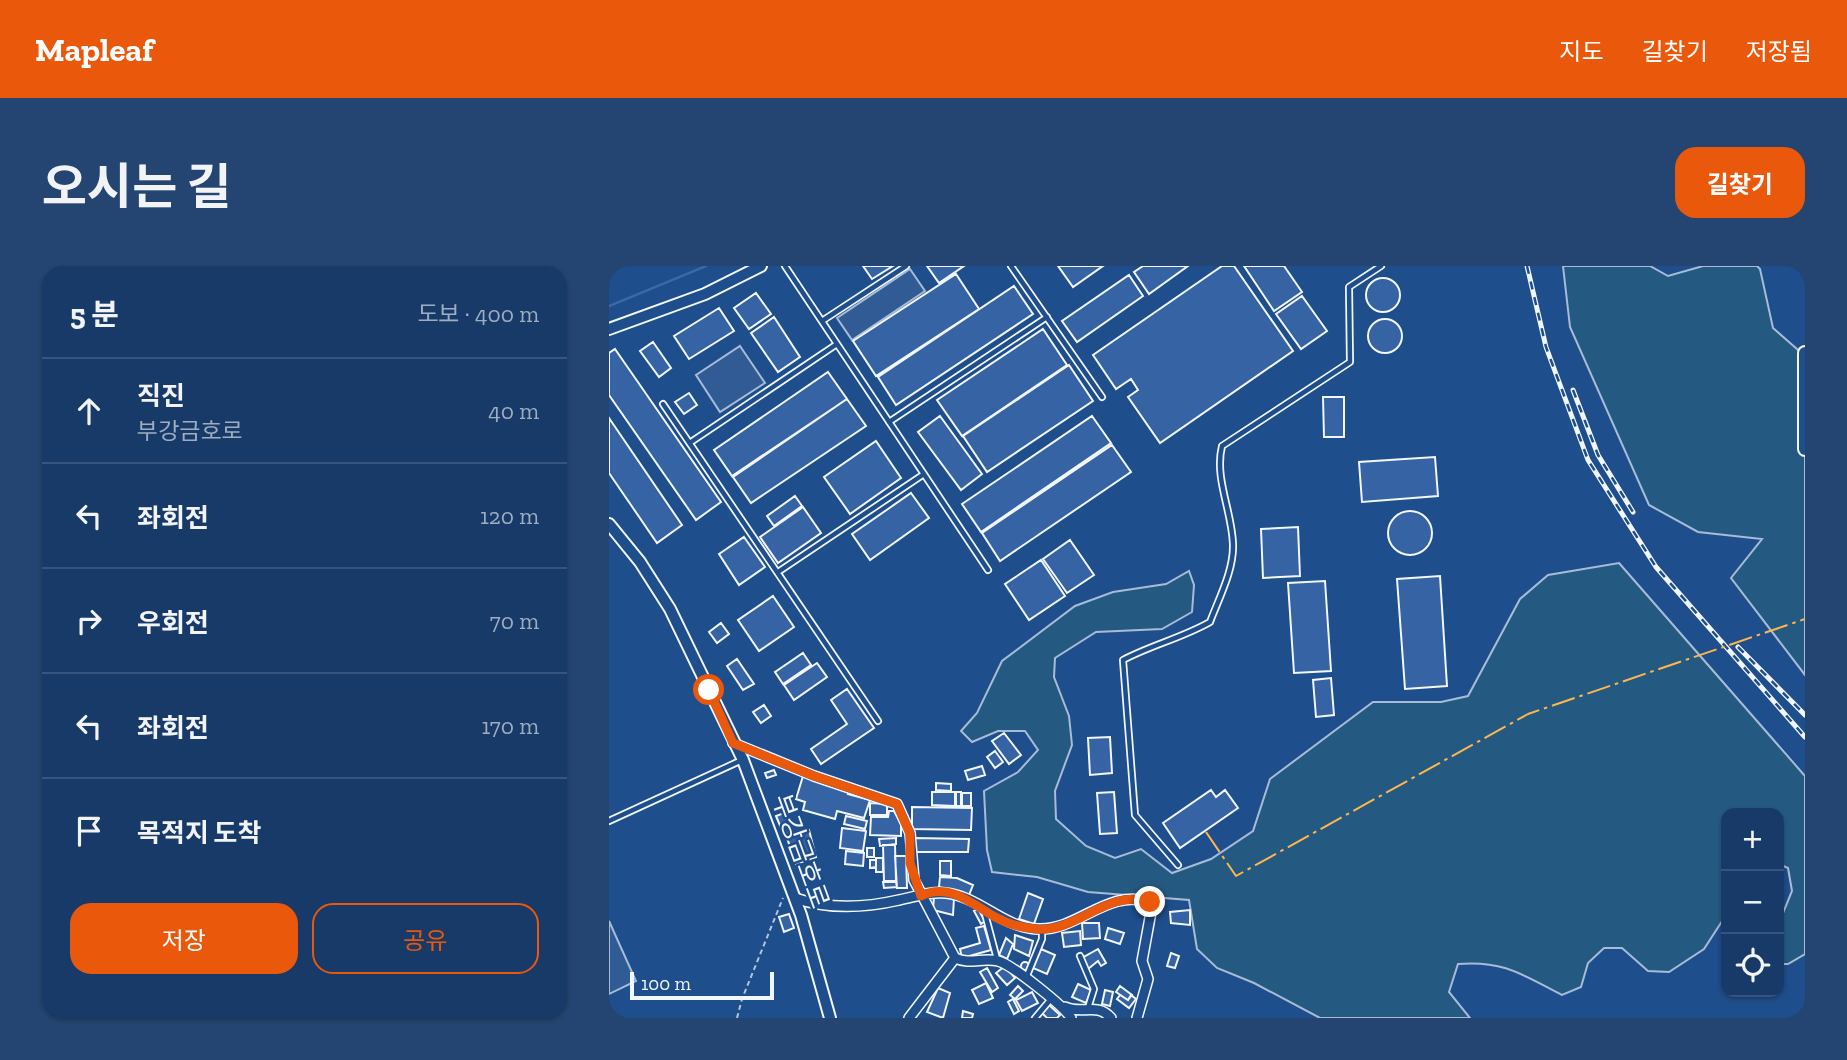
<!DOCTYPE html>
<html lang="ko">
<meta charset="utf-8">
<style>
:root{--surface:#173a69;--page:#244571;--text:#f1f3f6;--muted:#9eadc0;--line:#36547d;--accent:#ea580c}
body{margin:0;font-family:"Zilla Slab","Noto Sans KR",serif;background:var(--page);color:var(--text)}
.controls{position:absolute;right:21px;bottom:21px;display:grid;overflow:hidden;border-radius:14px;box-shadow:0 2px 5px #0004}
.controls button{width:63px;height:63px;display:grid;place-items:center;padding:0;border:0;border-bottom:2px solid var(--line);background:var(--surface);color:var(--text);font:35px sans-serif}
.scale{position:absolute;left:21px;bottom:18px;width:144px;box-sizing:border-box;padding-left:7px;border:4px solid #f2f6ff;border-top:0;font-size:19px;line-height:24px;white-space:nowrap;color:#f2f6ff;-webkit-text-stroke:5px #1f4e8c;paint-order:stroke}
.stop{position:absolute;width:21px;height:21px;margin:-16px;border:5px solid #ea580c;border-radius:50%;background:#fff}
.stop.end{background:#ea580c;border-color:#fff;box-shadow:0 2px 7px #0008}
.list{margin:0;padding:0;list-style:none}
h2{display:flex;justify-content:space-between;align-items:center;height:91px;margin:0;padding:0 28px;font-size:30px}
h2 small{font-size:23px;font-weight:400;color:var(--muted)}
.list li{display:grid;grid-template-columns:46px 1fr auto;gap:21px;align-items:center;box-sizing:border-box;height:105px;padding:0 28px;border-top:2px solid var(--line)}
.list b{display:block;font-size:26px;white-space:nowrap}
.list p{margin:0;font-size:23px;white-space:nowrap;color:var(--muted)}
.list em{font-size:23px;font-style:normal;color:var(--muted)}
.actions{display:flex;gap:14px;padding:21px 28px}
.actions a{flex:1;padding:16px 0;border:2px solid var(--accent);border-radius:21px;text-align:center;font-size:24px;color:var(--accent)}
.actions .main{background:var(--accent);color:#fff}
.icon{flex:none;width:38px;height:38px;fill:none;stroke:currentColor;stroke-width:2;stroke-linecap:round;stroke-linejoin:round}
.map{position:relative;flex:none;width:1196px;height:752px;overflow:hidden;border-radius:21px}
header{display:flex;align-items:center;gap:42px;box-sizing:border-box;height:98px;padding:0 35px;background:var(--accent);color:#fff}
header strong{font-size:33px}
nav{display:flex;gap:38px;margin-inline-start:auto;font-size:24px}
.intro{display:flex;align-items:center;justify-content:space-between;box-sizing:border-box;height:168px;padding:0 42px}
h1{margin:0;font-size:49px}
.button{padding:18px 32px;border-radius:21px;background:var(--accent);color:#fff;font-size:24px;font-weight:700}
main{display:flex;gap:42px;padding:0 42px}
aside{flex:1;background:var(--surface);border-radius:21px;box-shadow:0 2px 5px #0004}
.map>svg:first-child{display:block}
</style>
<header>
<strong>Mapleaf</strong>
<nav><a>지도</a><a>길찾기</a><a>저장됨</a></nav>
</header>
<div class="intro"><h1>오시는 길</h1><a class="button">길찾기</a></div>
<main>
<aside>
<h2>5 분<small>도보 · 400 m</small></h2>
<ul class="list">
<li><svg class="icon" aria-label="ahead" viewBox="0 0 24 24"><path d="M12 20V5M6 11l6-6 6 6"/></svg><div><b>직진</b><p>부강금호로</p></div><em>40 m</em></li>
<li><svg class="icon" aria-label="left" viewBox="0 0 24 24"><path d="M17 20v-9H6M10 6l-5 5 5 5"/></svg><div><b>좌회전</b></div><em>120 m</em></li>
<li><svg class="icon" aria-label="right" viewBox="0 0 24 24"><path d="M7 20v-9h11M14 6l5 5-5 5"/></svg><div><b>우회전</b></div><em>70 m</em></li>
<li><svg class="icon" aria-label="left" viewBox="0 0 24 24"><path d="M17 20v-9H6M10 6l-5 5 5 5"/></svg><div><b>좌회전</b></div><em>170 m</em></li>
<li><svg class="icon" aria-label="arrive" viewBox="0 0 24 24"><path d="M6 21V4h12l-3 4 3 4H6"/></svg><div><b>목적지 도착</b></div></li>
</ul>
<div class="actions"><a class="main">저장</a><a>공유</a></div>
</aside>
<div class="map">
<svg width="1196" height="752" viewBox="0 0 1196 752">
<rect width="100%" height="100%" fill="#1f4e8c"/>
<path fill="#245a82" stroke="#a8bbd7" stroke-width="2" d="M954,0H1041L1059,10L1094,0H1148L1151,3L1164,62L1196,90V409L1122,312L1153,273L1089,266L1040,239L961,61Z
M1010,297L1196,510V688L1179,698H1170V657L1183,625L1179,602L1170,598V547H1117V649L1095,683L1060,706L1039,705L1013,682H995L979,697L972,721L953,729C914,709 894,694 849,698L840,726L861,752H711L645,717L608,702L588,683L580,634L479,626L428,611L383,606L378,584L375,525L409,506L429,484L416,465H389L363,476L352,465L368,447L393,395L466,340L504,326L557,318L580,305L585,319L583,346L553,363L487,366L446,392L445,411L460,450L463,479L446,525L447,553L477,580L506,592L532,583L563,607L602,593L644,565L661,513L764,436H832L859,430L911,333L939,309Z"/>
<path fill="#305b95" stroke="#a8bbd7" stroke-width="2" d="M301,3L316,25L243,74L228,52Z
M131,80L156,117L111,146L87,109Z
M0,655L27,715L0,728Z"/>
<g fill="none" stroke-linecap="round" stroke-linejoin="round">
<path stroke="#3b69a3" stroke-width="2.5" d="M0,40L97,0"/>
</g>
<path fill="#3563a3" stroke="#f2f6ff" stroke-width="2" d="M254,0H284L263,13Z
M318,0H355L330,17Z
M449,0H494L464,21Z
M534,0H579L540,28L525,6Z
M613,0H625L684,85L551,177L519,131L529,124L522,113L507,123L484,89Z
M635,0H675L693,26L665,45Z
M347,8L370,43L267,110L244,75Z
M520,9L534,30L468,76L453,55Z
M757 29a17 17 0 1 1 34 0a17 17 0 1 1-34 0Z
M405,20L424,48L287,139L269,111Z
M147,27L162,48L140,63L125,42Z
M693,30L718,65L692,83L667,48Z
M110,42L125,65L80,93L65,70Z
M165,51L191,91L169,106L142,67Z
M759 70a17 17 0 1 1 34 0a17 17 0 1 1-34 0Z
M434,63L458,99L353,170L328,134Z
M44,76L62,102L50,111L31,85Z
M6,83L112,236L87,254L0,129V87Z
M460,99L484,135L378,206L354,170Z
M219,106L238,133L123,210L105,184Z
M80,127L88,139L75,148L66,136Z
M714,131H735V171H715Z
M238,133L257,160L142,237L124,211Z
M331,150L373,208L352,224L309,166Z
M483,150L502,177L372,266L353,238Z
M0,152L73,259L48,277L0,207Z
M267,175L292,212L241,248L215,211Z
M503,179L522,206L391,295L373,267Z
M826,191L829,230L753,236L750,196Z
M302,227L320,252L261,294L243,268Z
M186,230L193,240L165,260L158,250Z
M194,241L212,267L169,297L151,271Z
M779 267a22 22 0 1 1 44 0a22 22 0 1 1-44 0Z
M689,261L691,310L654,312L652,263Z
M135,271L156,301L130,319L110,288Z
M461,274L485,309L458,327L434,293Z
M432,294L456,330L420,354L396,318Z
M831,310L838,420L796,423L788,313Z
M716,315L722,405L685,407L679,317Z
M164,330L185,361L150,385L129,354Z
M112,357L120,368L108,377L100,366Z
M194,387L202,399L174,418L166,406Z
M128,393L145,418L134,424L118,400Z
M208,397L218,411L185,434L175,419Z
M722,412L725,449L707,451L704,414Z
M238,423L265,462L212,498L202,483L238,458L222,434Z
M155,439L162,450L152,457L144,446Z
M395,467L412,489L400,498L383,475Z
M501,471L503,507L481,509L479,472Z
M386,485L394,496L386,502L378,491Z
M373,500L376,509L359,514L356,505Z
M165,504L167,509L158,512L156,507Z
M194,510L240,523L239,528L261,534L255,552L228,545L226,553L194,544L196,536L187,533Z
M327,517L342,518V525L327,524Z
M602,524L607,531L616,524L629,542L571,582L554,557Z
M323,526H346V540L323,539Z
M347,526H352V540H347Z
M505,526L508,567L491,568L488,527Z
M353,527H362V540H353Z
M261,537L278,538V549H261Z
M303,541L363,542L362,564L303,563Z
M280,545H285L292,558V570L261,569L262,551H279Z
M175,547L183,566L175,569L167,550Z
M237,550L258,555L256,563L235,558Z
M233,562L257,565L254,585L231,582Z
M200,564L207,591L187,598L178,572Z
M287,572V578L271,580L270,573Z
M306,572L360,573L359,586H306Z
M274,579H286L287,615H275Z
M258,582H265V591H258Z
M237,585L255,587L254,600L236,598Z
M286,590H297L298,622H288Z
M267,592H274V606H267Z
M261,594H267V601L261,602Z
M331,595H342V610L331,609Z
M331,611L348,612L364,619L360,629L330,621Z
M274,616H287L288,621L275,622Z
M419,627L434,633L425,658L410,653Z
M325,630L345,632L344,649L324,644Z
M369,643L376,655L372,658L365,645Z
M581,644V659L562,657L561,646Z
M180,648L185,662L175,666L170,651Z
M473,657H490L491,672L474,673Z
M375,660L382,684L353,692L351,683L371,677L367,662Z
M499,662L515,667L511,678L496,673Z
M471,665L472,679L455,681L453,667Z
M406,669L424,675L420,690L405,683Z
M397,672L404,678L398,693L390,689Z
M432,683L446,689L438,708L424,702Z
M489,683L497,697L492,700L489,695L479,703L473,692Z
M562,687L570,690L566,702L558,700Z
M412 700a4 4 0 1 1 8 0a4 4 0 1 1-8 0Z
M396,700L406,712L398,719L387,707Z
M378,702L389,722L383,726L371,706Z
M377,717L384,732L370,738L363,724Z
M469,718L482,724L477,737L463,731Z
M409,720L414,725L406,733L401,729Z
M511,720L523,729L519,734L507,726Z
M329,722L341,727L334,752L318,746Z
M496,724L504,726L501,740L493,738Z
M423,726L429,737L413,745L407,734Z
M511,729L519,734L522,729L527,733L520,742L508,733Z
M404,733L410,745L405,748L399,736Z
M439,738L451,749L448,752H438L432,746Z
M354,745L364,748L363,752H353Z"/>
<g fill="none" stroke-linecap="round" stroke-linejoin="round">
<defs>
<path id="service" d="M176,0L379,304
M402,0L493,131
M213,55L297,0
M54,138L269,455
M280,156L438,51
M82,176L228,78
M169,306L315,208
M0,555L133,494
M569,599L526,549L514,394C542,379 573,372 601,356C610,332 625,304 624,278C623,245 605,212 613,180L741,96L740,21L772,0
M375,644L388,693
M471,690L485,723L479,742
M417,712L433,673V664
M426,752L442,733"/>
<path id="minor" d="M124,477L205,510L288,538L301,567L305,614L346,692L300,752
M186,632C220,644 255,642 290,634C306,631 321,625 337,627C372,631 393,662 430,663C470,664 499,622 541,636L542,646L533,695L539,713L528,752
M346,692C361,699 374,691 389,695C402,698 455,740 462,752
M456,741C473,749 488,736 502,752"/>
<path id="tertiary" d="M0,63L96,28L152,0
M0,258L31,296L61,343L134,494L192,649L221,752"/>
<path id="secondary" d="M1196,87V183"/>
</defs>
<use href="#service" stroke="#f2f6ff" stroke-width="8"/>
<use href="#minor" stroke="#f2f6ff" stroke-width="12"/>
<use href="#tertiary" stroke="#f2f6ff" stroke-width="14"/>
<use href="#secondary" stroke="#f2f6ff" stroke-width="16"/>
<path stroke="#b3c4dc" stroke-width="2" stroke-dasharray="5 3.5" stroke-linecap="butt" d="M128,752L133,733L174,632"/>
<use href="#service" stroke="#1f4e8c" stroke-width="4.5"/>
<use href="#minor" stroke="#1f4e8c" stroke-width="9"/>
<use href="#tertiary" stroke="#1f4e8c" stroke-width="10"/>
<use href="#secondary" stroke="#1f4e8c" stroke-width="12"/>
<defs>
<path id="rail" d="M918,0L937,81L979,194L1047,301L1196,471
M964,124L989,189L1024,246
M1129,381L1196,449"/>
</defs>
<use href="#rail" stroke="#f2f6ff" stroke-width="5"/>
<use href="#rail" stroke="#1f4e8c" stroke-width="2.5" stroke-dasharray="8" stroke-linecap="butt"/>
<path stroke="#ffb74d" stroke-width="2" stroke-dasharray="24 5 3.5 5" stroke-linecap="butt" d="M597,566L627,610L919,448L1196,353"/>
</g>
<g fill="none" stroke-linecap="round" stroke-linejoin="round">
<path stroke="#ea580c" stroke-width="9" d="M100,424L124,477L205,510L288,538L301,568V597L312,630C340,616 363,638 386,651C399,658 413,662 427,663C468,667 498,622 541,636"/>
</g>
<g text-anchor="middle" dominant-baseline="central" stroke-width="5" stroke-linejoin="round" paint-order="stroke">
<g font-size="26" fill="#f2f6ff" stroke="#1f4e8c">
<text transform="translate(192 585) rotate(70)">부강금호로</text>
</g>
</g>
</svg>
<div class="controls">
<button>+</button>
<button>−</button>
<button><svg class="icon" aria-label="locate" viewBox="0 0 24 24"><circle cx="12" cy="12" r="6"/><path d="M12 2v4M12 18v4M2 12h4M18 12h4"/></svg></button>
</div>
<div class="scale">100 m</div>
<div class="stop" style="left:100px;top:424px"></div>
<div class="stop end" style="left:541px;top:636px"></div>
</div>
</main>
